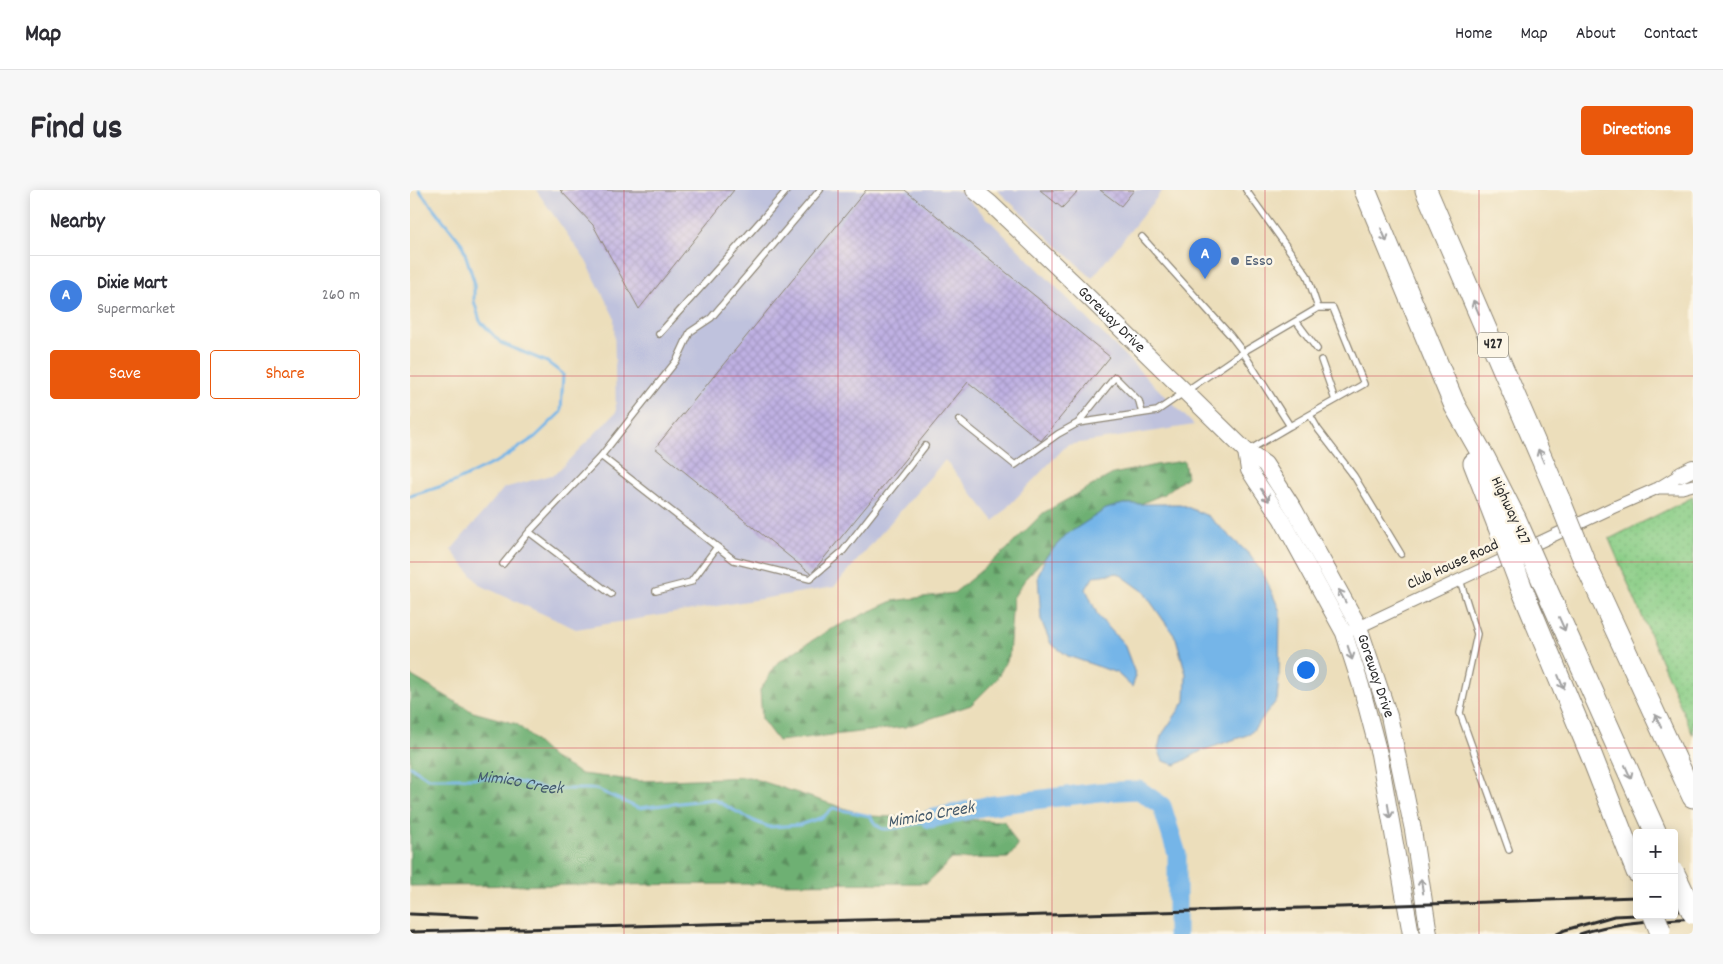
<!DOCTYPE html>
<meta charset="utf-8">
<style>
:root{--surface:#fff;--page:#f7f7f7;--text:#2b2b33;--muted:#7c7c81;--line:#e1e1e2;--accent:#ea580c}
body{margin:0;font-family:Dekko,sans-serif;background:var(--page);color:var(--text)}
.controls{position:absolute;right:15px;bottom:15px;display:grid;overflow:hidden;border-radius:5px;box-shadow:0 2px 12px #0003}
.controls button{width:45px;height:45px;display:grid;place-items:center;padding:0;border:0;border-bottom:1px solid var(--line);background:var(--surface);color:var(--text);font:25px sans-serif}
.you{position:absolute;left:895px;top:479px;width:18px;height:18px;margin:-12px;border:4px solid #fff;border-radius:50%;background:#1a73e8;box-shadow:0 0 0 8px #1a73e833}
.badge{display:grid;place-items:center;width:32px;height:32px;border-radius:50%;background:var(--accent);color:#fff;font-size:16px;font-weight:700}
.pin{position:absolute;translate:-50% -41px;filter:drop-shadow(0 1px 2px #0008)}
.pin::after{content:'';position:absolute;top:26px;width:18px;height:15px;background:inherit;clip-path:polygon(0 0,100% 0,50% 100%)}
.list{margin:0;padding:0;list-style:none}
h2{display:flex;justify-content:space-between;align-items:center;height:65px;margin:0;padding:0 20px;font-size:21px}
h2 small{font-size:16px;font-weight:400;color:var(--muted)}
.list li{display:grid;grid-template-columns:32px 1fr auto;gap:15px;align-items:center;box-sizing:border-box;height:80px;padding:0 20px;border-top:1px solid var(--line)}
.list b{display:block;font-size:19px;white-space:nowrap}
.list p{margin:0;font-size:16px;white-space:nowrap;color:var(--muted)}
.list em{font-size:16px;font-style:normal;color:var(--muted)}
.actions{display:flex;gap:10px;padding:15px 20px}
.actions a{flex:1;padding:11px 0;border:1px solid var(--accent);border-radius:5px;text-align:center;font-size:18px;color:var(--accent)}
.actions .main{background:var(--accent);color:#fff}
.map{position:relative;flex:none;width:1283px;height:744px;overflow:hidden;border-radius:5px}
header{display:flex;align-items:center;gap:30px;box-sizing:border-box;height:70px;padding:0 25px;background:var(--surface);border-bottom:1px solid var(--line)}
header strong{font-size:24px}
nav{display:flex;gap:28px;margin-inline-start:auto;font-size:18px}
.intro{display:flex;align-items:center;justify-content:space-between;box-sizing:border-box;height:120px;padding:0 30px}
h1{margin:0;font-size:35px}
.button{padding:12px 22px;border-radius:5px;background:var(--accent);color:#fff;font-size:18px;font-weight:700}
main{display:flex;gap:30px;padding:0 30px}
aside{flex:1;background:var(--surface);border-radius:5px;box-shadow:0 2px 12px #0003}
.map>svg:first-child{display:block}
</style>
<header>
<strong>Map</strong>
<nav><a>Home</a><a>Map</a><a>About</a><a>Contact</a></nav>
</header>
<div class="intro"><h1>Find us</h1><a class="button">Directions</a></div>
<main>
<aside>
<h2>Nearby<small></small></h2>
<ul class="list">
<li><span class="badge" style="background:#3f7fe0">A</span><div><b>Dixie Mart</b><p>Supermarket</p></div><em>260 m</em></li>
</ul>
<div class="actions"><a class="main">Save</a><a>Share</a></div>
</aside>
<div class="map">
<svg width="1283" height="744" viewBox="0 0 1283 744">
<defs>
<pattern id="forest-firs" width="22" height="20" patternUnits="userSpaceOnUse" patternTransform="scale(1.25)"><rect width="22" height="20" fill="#6eb073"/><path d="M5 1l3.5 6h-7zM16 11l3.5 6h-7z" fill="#5b8f5f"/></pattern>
<pattern id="park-dots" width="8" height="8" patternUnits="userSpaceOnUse" patternTransform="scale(1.25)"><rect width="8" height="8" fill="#89cd86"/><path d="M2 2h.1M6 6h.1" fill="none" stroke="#76b074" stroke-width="1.8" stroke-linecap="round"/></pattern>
<pattern id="building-cross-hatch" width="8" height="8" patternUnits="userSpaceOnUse" patternTransform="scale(1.25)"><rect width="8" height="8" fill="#bfb1e3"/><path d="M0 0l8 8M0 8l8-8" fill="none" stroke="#a498c3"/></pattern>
</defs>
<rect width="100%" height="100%" fill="#fcf5e5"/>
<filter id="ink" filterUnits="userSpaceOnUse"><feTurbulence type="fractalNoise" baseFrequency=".02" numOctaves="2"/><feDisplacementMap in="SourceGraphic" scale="10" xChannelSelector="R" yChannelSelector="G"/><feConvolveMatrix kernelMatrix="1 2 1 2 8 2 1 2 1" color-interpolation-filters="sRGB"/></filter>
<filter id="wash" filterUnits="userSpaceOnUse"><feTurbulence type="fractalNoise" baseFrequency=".0096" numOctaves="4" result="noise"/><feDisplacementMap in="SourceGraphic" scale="20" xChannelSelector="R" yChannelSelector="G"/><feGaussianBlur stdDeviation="1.12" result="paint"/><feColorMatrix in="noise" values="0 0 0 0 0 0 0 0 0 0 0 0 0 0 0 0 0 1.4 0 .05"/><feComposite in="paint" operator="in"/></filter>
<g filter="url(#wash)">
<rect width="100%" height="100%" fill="#ecdebb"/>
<path fill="#bfc2dd" d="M126,0H546L552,3L784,235L657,255L584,331L535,270L424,397L166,439L70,395L41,360L94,298L145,284L206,222L204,127L176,71Z
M587,0H753L682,88Z"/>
<path fill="url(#forest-firs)" stroke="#4c6e4f" d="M774,271L777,287L754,304L730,314H713L696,319L656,345L616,388L603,408L599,466L586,490L561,515L495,537L368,551L352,530L350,500L368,472L419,440L483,411L544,403L596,360L633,323L703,284L746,275Z
M0,485L63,522L107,534L143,568L171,584L230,591L339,587L458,626L594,631L608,656L598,668L542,669L517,693L0,696Z"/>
<path fill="url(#park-dots)" stroke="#5a7c58" d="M1283,307V545L1199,349Z"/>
<path fill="#74b5e8" stroke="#50708a" d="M713,314H770L798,326L839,364L855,387L870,421L869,487L867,510L840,544L791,561L766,575L753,571L748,559L751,546L775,511L776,484L766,448L733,401L708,383L684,386L676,399L688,426L714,454L726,486L722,497L707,483L658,466L641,454L631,430L628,386L635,368L656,345L696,319Z"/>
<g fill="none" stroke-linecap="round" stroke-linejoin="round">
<g stroke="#74b5e8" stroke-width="3">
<path d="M0,306L42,293L90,270L125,247L151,222L153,184L137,172L91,153L70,131L64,111V91L52,54L9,0"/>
<path id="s1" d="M0,576L18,588H73L99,590L136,599H186L228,618L303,609L344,631L359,637L389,635L413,627L423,618L460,626C463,631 467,638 474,639C482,640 513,633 520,629"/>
</g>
<path stroke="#74b5e8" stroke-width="19" d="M520,629L576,616L689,602L729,600L752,616L767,664V744"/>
</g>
<g id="blocks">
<path fill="url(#building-cross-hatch)" d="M150,0H324L229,119L183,35Z
M456,0H495L700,167L631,251L558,192L401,384L245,258Z
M630,0H669L652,18Z
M690,0H724L711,16Z"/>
</g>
</g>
<g filter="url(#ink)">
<use href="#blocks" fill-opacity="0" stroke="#8c8473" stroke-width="1"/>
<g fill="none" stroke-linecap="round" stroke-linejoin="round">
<defs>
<path id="lane" d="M410,0L301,128L280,142L267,170L191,266L324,370L400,389L433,361L515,256
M836,0L897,85L908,118
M732,47L820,145L833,162L908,118H923L954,194L880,236
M886,131L907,159
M249,144L354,27L377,0
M911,170L925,210
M900,225L908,239L944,286L991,364
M549,230L605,275L648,244L668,233L747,221L833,162L880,236L839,260
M668,233L705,187L729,211L732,223
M191,266L119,342L201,404
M93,374L119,342
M1050,390L1067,444L1050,523L1099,660
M246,401L281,392L307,357"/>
<path id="street" d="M1249,298H1272L1283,295
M943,440L1202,318L1248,298L1271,284L1279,282"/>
<g id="secondary">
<path id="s2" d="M564,0L581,14L666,95L836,261L855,274L884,319L949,437L979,526L1003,640L1019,744"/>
<path d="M836,261L839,280L846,291L871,328L934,443L951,496L969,564L1001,744"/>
<path d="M1271,284L1283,278"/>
</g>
<path id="highway" d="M955,0L1045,216L1075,269L1105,328
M1016,0L1150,311
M1064,273L1088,335
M1175,373L1283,607
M1132,389L1246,643
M1112,399L1182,567L1227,682"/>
</defs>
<use href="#lane" stroke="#8c8473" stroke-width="8"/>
<use href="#street" stroke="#8c8473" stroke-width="13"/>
<use href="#secondary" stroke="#8c8473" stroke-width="18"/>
<use href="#highway" stroke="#8c8473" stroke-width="23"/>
<use href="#lane" stroke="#fff" stroke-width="5.5"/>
<use href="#street" stroke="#fff" stroke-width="11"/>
<use href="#secondary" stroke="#fff" stroke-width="16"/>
<use href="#highway" stroke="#fff" stroke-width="21"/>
<path stroke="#2b2b2b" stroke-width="3" d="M1264,705H1283
M1264,721L1283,720
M0,724L68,727
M0,742L931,717L1227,707
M1147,744L1155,740L1204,726L1227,725
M1170,744C1207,731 1245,731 1283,728"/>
<defs>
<path id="highway-bridge" d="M1150,311L1175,373
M1105,328L1132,389
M1088,335L1112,399
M1264,683L1283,723
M1244,725L1250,740"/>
</defs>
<use href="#highway-bridge" stroke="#8c8473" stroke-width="23" stroke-linecap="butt"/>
<use href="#highway-bridge" stroke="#fff" stroke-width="21"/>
</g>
<defs><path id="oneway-shaft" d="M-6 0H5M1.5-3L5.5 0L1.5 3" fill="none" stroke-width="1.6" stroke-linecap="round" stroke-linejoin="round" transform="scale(1.25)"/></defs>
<g stroke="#a0a0a0">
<use href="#oneway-shaft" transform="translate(974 45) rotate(67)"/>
<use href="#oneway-shaft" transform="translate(1066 117) rotate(-113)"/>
<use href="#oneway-shaft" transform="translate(1131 266) rotate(-113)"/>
<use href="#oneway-shaft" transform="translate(855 305) rotate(56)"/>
<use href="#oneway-shaft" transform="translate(932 406) rotate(-119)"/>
<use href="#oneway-shaft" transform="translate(1152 434) rotate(66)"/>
<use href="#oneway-shaft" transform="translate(940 463) rotate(72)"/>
<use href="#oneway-shaft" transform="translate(1151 492) rotate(68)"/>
<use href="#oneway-shaft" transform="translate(1248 531) rotate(-115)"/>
<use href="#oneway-shaft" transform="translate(1218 582) rotate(66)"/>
<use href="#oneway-shaft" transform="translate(979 621) rotate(80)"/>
<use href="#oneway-shaft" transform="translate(1012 696) rotate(-99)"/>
</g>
</g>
<path fill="none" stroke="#d1495b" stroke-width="1" stroke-opacity="0.55" d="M214,0V744M428,0V744M642,0V744M855,0V744M1069,0V744M0,186H1283M0,372H1283M0,558H1283"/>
<circle fill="#5c6f8a" stroke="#fcf5e5" stroke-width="2" cx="825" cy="71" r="5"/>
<g text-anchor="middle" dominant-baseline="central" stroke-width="5" stroke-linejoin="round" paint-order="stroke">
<rect fill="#fcf5e5" stroke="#6a6863" stroke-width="1" x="1068" y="142.5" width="30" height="25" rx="4"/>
<g font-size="15" font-weight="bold" fill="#2b2b2b">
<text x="1083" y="155">427</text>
</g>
<g font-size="16" fill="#4e5e75" stroke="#fcf5e5" text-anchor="start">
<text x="835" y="71">Esso</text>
</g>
<g font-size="16" fill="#2b2b2b" stroke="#fcf5e5">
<text stroke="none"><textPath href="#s2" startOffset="189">Goreway Drive</textPath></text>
<text transform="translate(1100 321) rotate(65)">Highway 427</text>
<text transform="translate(1043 375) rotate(-25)">Club House Road</text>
<text stroke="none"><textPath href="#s2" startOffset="640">Goreway Drive</textPath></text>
</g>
<g font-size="18" font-style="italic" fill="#455b6d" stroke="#fcf5e5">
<text stroke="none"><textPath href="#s1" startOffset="114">Mimico Creek</textPath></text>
<text transform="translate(521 626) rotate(-10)">Mimico Creek</text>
</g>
</g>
</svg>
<div class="controls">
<button>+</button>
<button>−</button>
</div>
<div class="you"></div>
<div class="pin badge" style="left:795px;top:89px;background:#3f7fe0">A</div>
</div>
</main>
